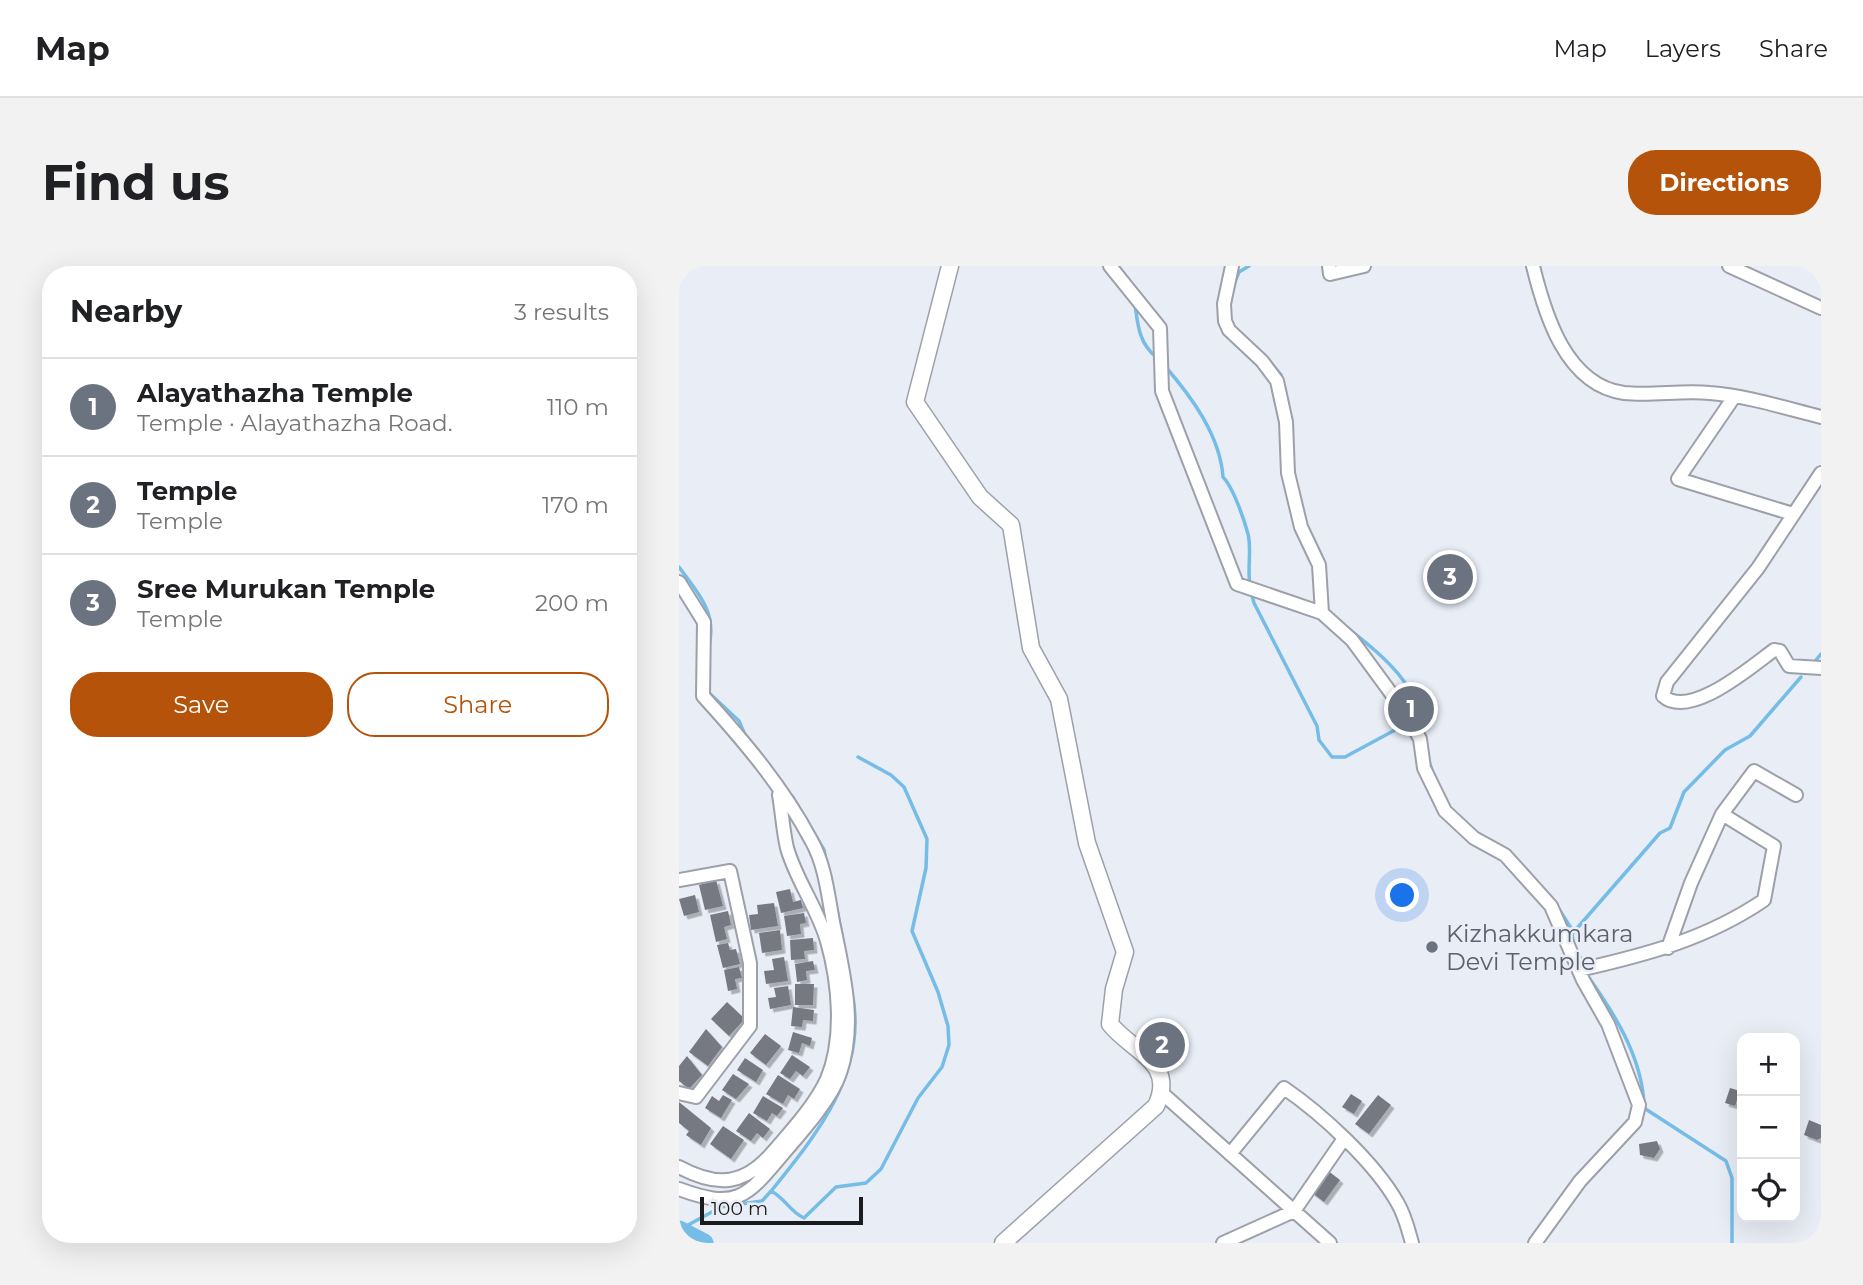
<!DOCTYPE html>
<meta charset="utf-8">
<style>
:root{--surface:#fff;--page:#f2f2f2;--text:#202124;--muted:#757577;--line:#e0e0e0;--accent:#b45309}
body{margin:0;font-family:Montserrat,sans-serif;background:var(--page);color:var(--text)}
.controls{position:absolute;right:21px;bottom:21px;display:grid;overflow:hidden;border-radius:14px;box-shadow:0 7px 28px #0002}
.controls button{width:63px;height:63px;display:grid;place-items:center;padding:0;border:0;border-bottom:2px solid var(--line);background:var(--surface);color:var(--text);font:35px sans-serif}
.scale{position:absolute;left:21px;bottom:18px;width:163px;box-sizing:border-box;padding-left:7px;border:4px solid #1a1b1f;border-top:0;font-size:19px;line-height:24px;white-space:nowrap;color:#1a1b1f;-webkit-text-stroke:5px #e9edf6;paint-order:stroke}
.you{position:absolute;left:724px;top:630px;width:24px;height:24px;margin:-18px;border:5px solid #fff;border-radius:50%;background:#1a73e8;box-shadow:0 0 0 10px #1a73e833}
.badge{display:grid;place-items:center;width:46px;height:46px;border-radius:50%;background:var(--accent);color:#fff;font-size:23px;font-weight:700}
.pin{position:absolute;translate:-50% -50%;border:4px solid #fff;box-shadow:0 2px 7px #0006}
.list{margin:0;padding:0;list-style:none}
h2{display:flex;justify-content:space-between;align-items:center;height:91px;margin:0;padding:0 28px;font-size:30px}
h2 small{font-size:23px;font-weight:400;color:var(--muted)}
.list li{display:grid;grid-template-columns:46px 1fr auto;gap:21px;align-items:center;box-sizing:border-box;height:98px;padding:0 28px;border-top:2px solid var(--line)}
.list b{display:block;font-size:26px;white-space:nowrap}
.list p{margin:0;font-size:23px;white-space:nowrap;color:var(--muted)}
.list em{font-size:23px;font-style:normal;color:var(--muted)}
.actions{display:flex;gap:14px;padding:21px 28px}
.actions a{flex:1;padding:16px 0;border:2px solid var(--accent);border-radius:28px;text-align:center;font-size:24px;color:var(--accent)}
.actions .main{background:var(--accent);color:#fff}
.icon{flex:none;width:38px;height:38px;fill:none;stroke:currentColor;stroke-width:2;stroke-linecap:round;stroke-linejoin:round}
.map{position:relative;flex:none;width:1142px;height:977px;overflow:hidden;border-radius:28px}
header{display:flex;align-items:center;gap:42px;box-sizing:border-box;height:98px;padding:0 35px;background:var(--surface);border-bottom:2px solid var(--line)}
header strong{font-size:33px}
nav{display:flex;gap:38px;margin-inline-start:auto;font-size:24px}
.intro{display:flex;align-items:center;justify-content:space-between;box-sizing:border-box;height:168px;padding:0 42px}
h1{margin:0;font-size:49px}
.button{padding:18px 32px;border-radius:28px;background:var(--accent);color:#fff;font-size:24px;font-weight:700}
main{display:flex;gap:42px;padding:0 42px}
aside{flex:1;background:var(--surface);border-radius:28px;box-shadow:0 7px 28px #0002}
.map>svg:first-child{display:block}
</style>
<header>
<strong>Map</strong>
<nav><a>Map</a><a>Layers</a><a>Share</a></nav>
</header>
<div class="intro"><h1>Find us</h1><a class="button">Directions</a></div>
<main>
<aside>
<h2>Nearby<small>3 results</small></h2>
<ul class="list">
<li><span class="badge" style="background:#6b7280">1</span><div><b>Alayathazha Temple</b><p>Temple · Alayathazha Road.</p></div><em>110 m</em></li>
<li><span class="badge" style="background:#6b7280">2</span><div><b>Temple</b><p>Temple</p></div><em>170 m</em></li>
<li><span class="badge" style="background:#6b7280">3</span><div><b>Sree Murukan Temple</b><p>Temple</p></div><em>200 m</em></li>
</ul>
<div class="actions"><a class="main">Save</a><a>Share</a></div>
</aside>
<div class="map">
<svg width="1142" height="977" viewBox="0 0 1142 977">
<defs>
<filter id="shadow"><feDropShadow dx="3.5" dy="3.5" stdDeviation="0" flood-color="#0004"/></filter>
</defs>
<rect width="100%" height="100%" fill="#e9edf6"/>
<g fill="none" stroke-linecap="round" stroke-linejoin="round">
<path stroke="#75bde6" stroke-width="3.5" d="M439,0L446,9
M555,18L560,6L570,0
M456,39C459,60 460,77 477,91
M588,93L602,109L610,145
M485,99C512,130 541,169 544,211C554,221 565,253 569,268C573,284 568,302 571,319
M613,191L616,214
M630,265L642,289
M0,301C19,327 38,346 30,380
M572,326L575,337L638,460L640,474L653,491H666L729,457
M661,356C701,388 740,415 744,468
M1137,394L1142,388
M28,425L60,455L66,469
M749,493L756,512
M113,530L145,584L147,594
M876,637L892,662L895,680
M157,639L163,669
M893,668L981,567L991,562L1005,526L1046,484L1071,470L1122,411
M908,709C935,747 962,789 965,837
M965,842L1047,895L1053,912V977
M93,924C138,868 187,808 174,732
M0,964L42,941L83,935L92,925C106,932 111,946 125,952L157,921L187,917L202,903L239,832L263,801L270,779L269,760L259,726L233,665L247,602L248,573L225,521L212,509L179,491"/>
<path stroke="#75bde6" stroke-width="19" d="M0,964L25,977"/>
</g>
<path fill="#767982" filter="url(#shadow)" d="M37,614L44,640L26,644L20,619Z
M111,623L114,636L122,634L124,642L102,647L97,626Z
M16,629L20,646L5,650L0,633Z
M95,637L99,660L72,664L70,649L79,648L78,639Z
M49,645L52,659L45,661L48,673L37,676L31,649Z
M125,647L127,657L121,658L122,668L108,670L105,650Z
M101,664L103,684L83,687L80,667Z
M134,672L135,684L125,685L126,693L112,694L111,674Z
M49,677L51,684L57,683L61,698L44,702L38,679Z
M105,691L109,715L87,718L85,705L95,704L93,693Z
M134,695L136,704L127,705L128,714L118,716L116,698Z
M60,701L63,712L56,713L58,723L49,725L45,704Z
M116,718H135L134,739H116Z
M109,720L112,739L91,743L89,732L97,731L95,722Z
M48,736L66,753L50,770L32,753Z
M114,741L135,744L134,755L124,754L123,761L112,760Z
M27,763L43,781L29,800L10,786Z
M114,766L133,772L131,780L123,777L120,787L109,784Z
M86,768L102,780L87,799L71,787Z
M479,769L491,773L486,789L474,784Z
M113,789L131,801L124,810L117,805L111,813L101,807Z
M8,790L23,809L10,823L0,815V800Z
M66,792L84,804L77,816L58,804Z
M54,808L70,818L57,833L43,824Z
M99,809L121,823L115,833L109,829L104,838L87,828Z
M1051,822L1061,825L1056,840L1046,837Z
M672,828L683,835L675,848L663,841Z
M44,829L53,834L42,852L26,842L33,830L40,835Z
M699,829L712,839L690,868L676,858Z
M84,830L104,842L98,850L93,847L88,855L74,847Z
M0,836L32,862L22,879L7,869L10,865L0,857Z
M70,847L91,863L84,872L78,867L72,875L57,865Z
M1130,854L1142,859V872L1138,874L1125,869Z
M44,860L65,874L52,893L31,878Z
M978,875L981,883L975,892L961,889L960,878Z
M648,904L661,914L645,936L632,926Z"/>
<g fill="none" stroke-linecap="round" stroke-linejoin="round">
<defs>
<path id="street" d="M431,0L481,62L483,125L558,318L643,347
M553,0L545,38L546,55L550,64L583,95L598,115L607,156L609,207L622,261L640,299L643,347L673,374L728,449L741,473L745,502L766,545L795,572L826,589L872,640L904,714L929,758L960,839L956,856L901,915L856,977
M650,0L651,8L685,0
M854,0C866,49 887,119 945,127C974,130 1003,124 1031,127C1069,130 1106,142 1142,151
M1050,0L1142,42
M1055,131L999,213L1114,248
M1142,207L1079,302L988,416L984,430C1011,454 1073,400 1095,384L1101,385L1110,400L1142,402
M0,316L25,356L24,430C64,474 104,521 132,574C146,598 149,629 154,656C164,705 178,757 161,807C152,834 121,868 103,889C67,932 57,944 0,923
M0,614L51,605L71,697V760L17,831L0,827
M989,682L1012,617L1043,548L1075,505L1117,529
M900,704C966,689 1028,673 1085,634L1095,580L1043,548
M483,827L651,977
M551,888L605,822C643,848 695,896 718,936C726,949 729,963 733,977
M0,901C39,922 66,919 94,886C113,864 136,839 148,813C165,772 160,717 148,675C139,643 117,614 108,582C104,565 103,546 100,529
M544,977L615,945L664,874"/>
<path id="secondary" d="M271,0L236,136L301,231L332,259L352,382L380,433L408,577L446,686L435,723L431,758C453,786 498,796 477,840L324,977"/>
</defs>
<use href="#street" stroke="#9da0a9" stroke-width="16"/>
<use href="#secondary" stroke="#9da0a9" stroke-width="19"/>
<use href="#street" stroke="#fff" stroke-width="12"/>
<use href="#secondary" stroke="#fff" stroke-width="16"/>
</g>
<circle fill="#6b7280" stroke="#e9edf6" stroke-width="2.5" cx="753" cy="681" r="7"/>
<g text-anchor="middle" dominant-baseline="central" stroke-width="5" stroke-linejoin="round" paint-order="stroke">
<g font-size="24" fill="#5b616d" stroke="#e9edf6" text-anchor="start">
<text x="767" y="667">Kizhakkumkara<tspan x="767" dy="28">Devi Temple</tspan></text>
</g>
</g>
</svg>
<div class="controls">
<button>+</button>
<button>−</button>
<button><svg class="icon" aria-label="locate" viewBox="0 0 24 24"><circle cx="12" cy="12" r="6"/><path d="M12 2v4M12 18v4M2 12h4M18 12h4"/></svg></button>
</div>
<div class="scale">100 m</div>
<div class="you"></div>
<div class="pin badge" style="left:732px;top:443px;background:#6b7280">1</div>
<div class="pin badge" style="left:483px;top:779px;background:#6b7280">2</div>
<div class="pin badge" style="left:771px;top:311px;background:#6b7280">3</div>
</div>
</main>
